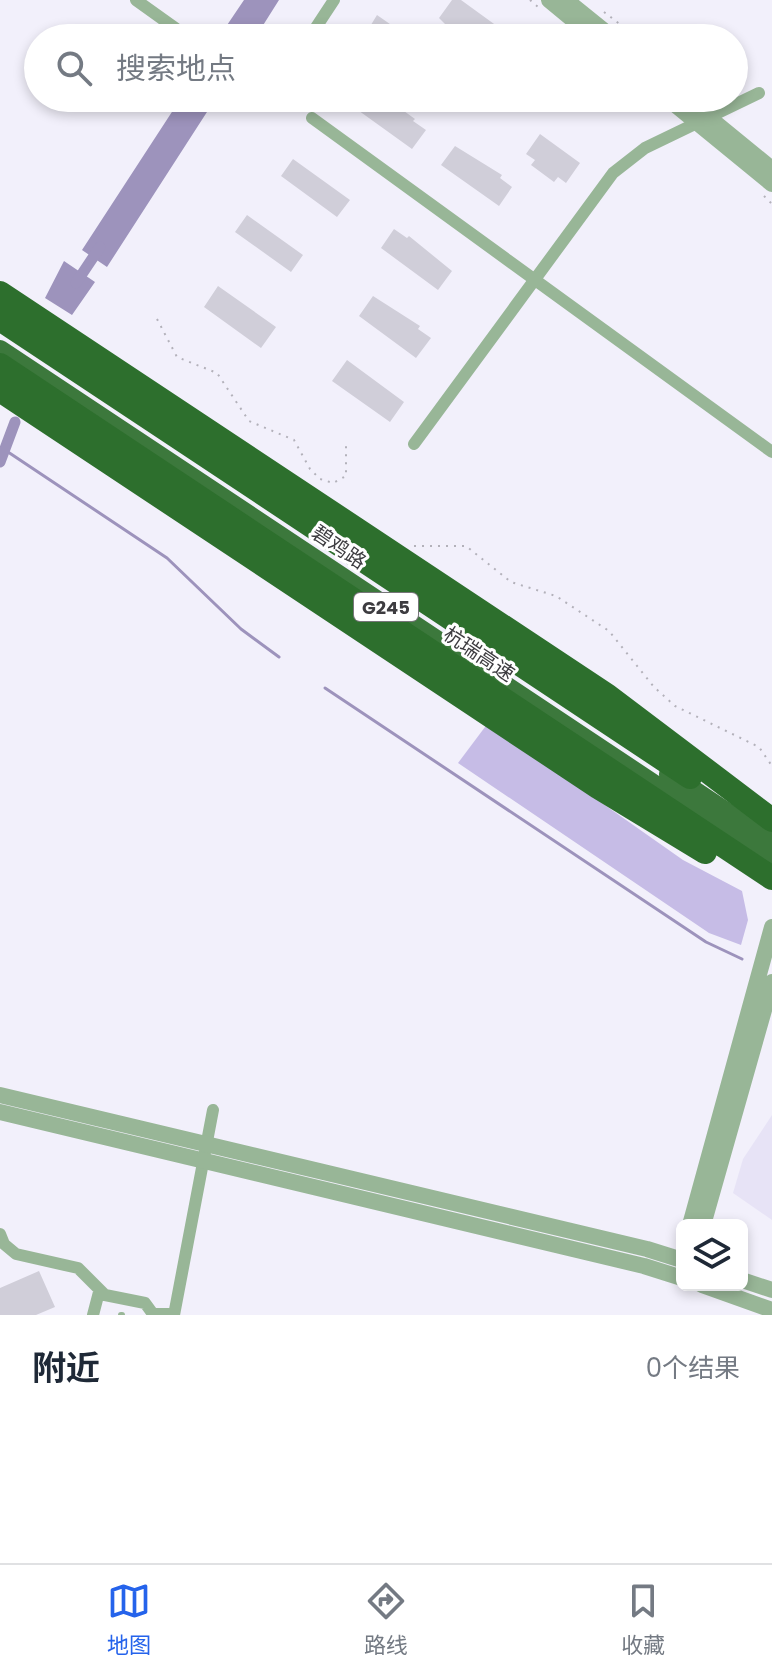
<!DOCTYPE html>
<html lang="zh">
<meta charset="utf-8">
<style>
:root{--surface:#fff;--page:#f2f2f3;--text:#1f2937;--muted:#747a83;--line:#e0e1e3;--accent:#2563eb}
body{margin:0;font-family:Poppins,"Noto Sans SC",sans-serif;background:var(--page);color:var(--text)}
.controls{position:absolute;right:24px;bottom:24px;display:grid;overflow:hidden;border-radius:12px;box-shadow:0 4px 12px #0003}
.controls button{width:72px;height:72px;display:grid;place-items:center;padding:0;border:0;border-bottom:2px solid var(--line);background:var(--surface);color:var(--text);font:40px sans-serif}
.list{margin:0;padding:0;list-style:none}
h2{display:flex;justify-content:space-between;align-items:center;height:104px;margin:0;padding:0 32px;font-size:34px}
h2 small{font-size:26px;font-weight:400;color:var(--muted)}
.icon{flex:none;width:44px;height:44px;fill:none;stroke:currentColor;stroke-width:2;stroke-linecap:round;stroke-linejoin:round}
.map{position:relative;flex:none;width:772px;height:1315px;overflow:hidden}
.search{position:absolute;background:var(--surface);box-shadow:0 4px 12px #0003;left:24px;right:24px;top:24px;height:88px;display:flex;align-items:center;gap:20px;box-sizing:border-box;padding:0 28px;border-radius:44px;color:var(--muted);font-size:30px}
.sheet{height:248px;background:var(--surface)}
nav{display:flex;justify-content:space-around;align-items:center;box-sizing:border-box;height:112px;border-top:2px solid var(--line);background:var(--surface);font-size:22px;color:var(--muted)}
nav a{display:grid;justify-items:center;gap:4px}
nav .on{color:var(--accent)}
.map>svg:first-child{display:block}
</style>
<div class="map">
<svg width="772" height="1315" viewBox="0 0 772 1315">
<rect width="100%" height="100%" fill="#f2f0fb"/>
<path fill="#e7e3f6" d="M772,1115V1220L733,1193L743,1159Z"/>
<path fill="#c6bce6" d="M488,723L683,860L742,891L748,920L741,945L709,933L458,763Z"/>
<path fill="#9d93bc" d="M244,0H279L255,38H226L221,34Z
M181,98H216L107,267L82,250Z
M64,261L95,282L72,315L45,298Z"/>
<g fill="none" stroke-linecap="round" stroke-linejoin="round">
<path stroke="#9d93bc" stroke-width="3" d="M5,450L167,558L241,629L279,657
M325,688L706,942L742,959"/>
<path stroke="#9d93bc" stroke-width="11" d="M76,283L100,247
M0,462L15,422"/>
</g>
<path fill="#d0ced9" d="M452,0H461L501,29L495,38H464L447,26L439,18Z
M377,15L410,38H363Z
M362,98H386L415,119L413,121L426,130L412,149L355,108Z
M540,134L580,163L566,183L558,177L554,182L531,165L535,160L526,154Z
M455,146L502,175L500,178L512,187L499,206L441,165Z
M293,159L350,200L337,217L281,176Z
M247,215L303,255L291,272L235,232Z
M394,229L407,238L409,236L452,271L438,290L381,248Z
M218,286L276,327L261,348L204,307Z
M373,296L420,326L418,329L431,338L416,358L359,316Z
M347,360L404,402L390,422L332,381Z
M39,1271L55,1307L36,1315H0V1288Z"/>
<g fill="none" stroke-linecap="round" stroke-linejoin="round">
<path stroke="#b3b1ba" stroke-width="2" stroke-dasharray="2 6" stroke-linecap="butt" d="M530,0L538,7
M604,12L638,38
M764,196L772,204
M157,319L177,357L217,373L249,421L294,440L310,469L320,479L333,483L346,476V446
M414,546H466L511,582L556,596L609,631L654,687L675,706L759,747L772,766"/>
<path stroke="#98b697" stroke-width="6" d="M121,1315H122"/>
<path stroke="#98b697" stroke-width="12" d="M136,0L189,38
M309,38L334,0
M312,118L772,452
M414,444L613,173L645,148L759,93
M0,1234L4,1244L16,1254L78,1268L105,1295L145,1303L153,1314H174
M93,1315L99,1292
M174,1315L213,1110"/>
<path stroke="#98b697" stroke-width="16" d="M549,0L595,38
M566,0L613,38
M667,98L772,184
M685,98L772,169
M0,1095L647,1249L682,1260
M0,1112L644,1266L682,1278
M690,1225L772,927
M703,1225L772,982
M742,1280L772,1290
M702,1285L772,1310"/>
<path stroke="#3c783c" stroke-width="20" d="M0,350L772,863
M669,774L772,843"/>
<path stroke="#2d6f2d" stroke-width="24" d="M0,293L608,696L772,820
M0,319L690,777
M0,365L772,878
M0,390L598,787L705,852"/>
</g>
<g text-anchor="middle" dominant-baseline="central" stroke-width="6" stroke-linejoin="round" paint-order="stroke">
<rect fill="#fff" stroke="#777679" stroke-width="2" x="354" y="593" width="64" height="28" rx="6"/>
<g font-size="18" font-weight="bold" fill="#3d3c40">
<text x="386" y="607">G245</text>
</g>
<g font-size="20" fill="#3d3c40" stroke="#fff">
<text transform="translate(339 547) rotate(34)">碧鸡路</text>
<text transform="translate(479 654) rotate(34)">杭瑞高速</text>
</g>
</g>
</svg>
<div class="controls">
<button><svg class="icon" aria-label="layers" viewBox="0 0 24 24"><path d="M12 4l9 5-9 5-9-5zM3 14l9 5 9-5"/></svg></button>
</div>
<div class="search"><svg class="icon" aria-label="search" viewBox="0 0 24 24"><circle cx="10" cy="10" r="6"/><path d="M15 15l6 6"/></svg>搜索地点</div>
</div>
<section class="sheet">
<h2>附近<small>0个结果</small></h2>
<ul class="list">
</ul>
</section>
<nav>
<a class="on"><svg class="icon" aria-label="map" viewBox="0 0 24 24"><path d="M3 6l6-2 6 2 6-2v14l-6 2-6-2-6 2zM9 4v14M15 6v14"/></svg>地图</a>
<a><svg class="icon" aria-label="directions" viewBox="0 0 24 24"><path d="M12 3l9 9-9 9-9-9zM9 14v-3h6M13 9l2 2-2 2"/></svg>路线</a>
<a><svg class="icon" aria-label="saved" viewBox="0 0 24 24"><path d="M7 4h10v16l-5-4-5 4z"/></svg>收藏</a>
</nav>
